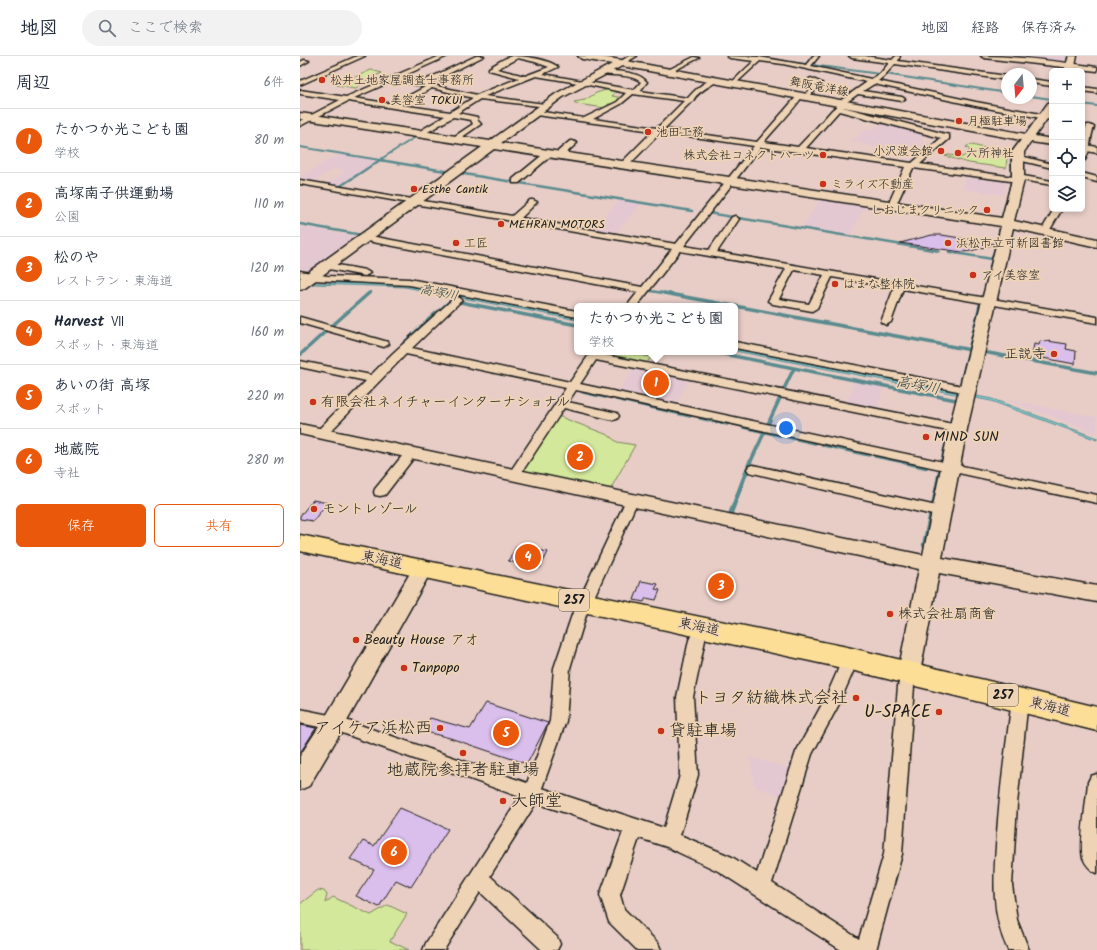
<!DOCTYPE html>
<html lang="ja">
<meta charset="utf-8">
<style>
:root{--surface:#fff;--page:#f2f2f3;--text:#1f2937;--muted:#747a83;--line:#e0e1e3;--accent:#ea580c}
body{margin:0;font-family:Kalam,"Klee One",sans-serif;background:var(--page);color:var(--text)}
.controls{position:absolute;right:12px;top:12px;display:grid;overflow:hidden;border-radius:6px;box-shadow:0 2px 6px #0003}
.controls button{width:36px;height:36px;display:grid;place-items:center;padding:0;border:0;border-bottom:1px solid var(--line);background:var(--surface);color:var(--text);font:20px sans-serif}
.compass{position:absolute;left:701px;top:12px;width:36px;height:36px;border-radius:50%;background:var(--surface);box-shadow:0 2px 6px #0003;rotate:196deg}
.you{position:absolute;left:486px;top:372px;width:14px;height:14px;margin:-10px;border:3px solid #fff;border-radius:50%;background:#1a73e8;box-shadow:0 0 0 6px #1a73e833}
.badge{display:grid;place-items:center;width:26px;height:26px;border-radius:50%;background:var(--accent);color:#fff;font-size:13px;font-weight:700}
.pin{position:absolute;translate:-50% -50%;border:2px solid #fff;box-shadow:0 1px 4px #0006}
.popup{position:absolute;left:274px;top:247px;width:164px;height:52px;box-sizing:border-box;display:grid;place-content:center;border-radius:6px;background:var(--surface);filter:drop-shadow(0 1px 3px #0005);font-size:13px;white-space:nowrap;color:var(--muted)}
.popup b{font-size:15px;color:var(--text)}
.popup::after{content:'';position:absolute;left:50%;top:100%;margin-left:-8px;border:8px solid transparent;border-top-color:var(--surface)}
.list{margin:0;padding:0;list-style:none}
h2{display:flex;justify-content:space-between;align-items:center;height:52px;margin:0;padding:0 16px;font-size:17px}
h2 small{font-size:13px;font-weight:400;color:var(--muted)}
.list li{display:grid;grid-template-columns:26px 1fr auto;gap:12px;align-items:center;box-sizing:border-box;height:64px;padding:0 16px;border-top:1px solid var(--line)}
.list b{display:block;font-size:15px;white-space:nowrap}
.list p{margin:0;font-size:13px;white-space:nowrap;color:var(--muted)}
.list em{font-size:13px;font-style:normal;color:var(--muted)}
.actions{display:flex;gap:8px;padding:12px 16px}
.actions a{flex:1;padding:9px 0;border:1px solid var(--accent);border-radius:6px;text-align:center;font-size:14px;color:var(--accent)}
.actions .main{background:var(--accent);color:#fff}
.icon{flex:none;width:22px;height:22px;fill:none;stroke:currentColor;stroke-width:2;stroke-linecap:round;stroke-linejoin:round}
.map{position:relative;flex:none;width:797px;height:894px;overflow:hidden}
header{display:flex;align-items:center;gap:24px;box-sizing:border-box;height:56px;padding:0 20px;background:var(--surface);border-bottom:1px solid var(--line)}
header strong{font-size:19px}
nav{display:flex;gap:22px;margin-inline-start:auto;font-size:14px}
.search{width:280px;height:36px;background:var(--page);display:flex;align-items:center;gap:10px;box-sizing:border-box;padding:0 14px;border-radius:22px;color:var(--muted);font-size:15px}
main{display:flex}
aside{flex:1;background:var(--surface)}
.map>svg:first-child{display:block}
</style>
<header>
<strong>地図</strong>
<div class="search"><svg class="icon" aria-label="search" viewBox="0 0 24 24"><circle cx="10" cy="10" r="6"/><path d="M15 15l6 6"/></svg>ここで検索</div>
<nav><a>地図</a><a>経路</a><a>保存済み</a></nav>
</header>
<main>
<aside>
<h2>周辺<small>6件</small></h2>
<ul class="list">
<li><span class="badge">1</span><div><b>たかつか光こども園</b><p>学校</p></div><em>80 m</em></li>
<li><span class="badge">2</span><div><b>高塚南子供運動場</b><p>公園</p></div><em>110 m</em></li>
<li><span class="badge">3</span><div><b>松のや</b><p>レストラン · 東海道</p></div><em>120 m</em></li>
<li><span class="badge">4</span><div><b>Harvest Ⅶ</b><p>スポット · 東海道</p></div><em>160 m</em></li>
<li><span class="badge">5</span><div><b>あいの街 高塚</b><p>スポット</p></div><em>220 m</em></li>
<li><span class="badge">6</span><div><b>地蔵院</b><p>寺社</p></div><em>280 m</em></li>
</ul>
<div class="actions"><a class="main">保存</a><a>共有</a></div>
</aside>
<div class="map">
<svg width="797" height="894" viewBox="0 0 797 894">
<rect width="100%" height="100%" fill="#e8cdc6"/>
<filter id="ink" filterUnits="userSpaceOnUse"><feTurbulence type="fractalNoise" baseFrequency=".025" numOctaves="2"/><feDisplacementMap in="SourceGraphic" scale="8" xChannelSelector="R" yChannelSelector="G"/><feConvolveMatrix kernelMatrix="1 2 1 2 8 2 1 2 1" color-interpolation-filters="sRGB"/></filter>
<g filter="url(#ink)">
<path fill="#e4c8d1" d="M695,0H767L765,9Z
M583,66L628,77L619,85L634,89L615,105L600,101L603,94L592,93L590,95L551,85L566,73H573Z
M39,98L79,104L38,131L26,129L46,115L34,113L13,127L0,124V121Z
M667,118L708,124L704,139L662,133Z
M521,141L566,148L550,180L502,172Z
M320,144L342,147L314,179L290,175Z
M0,170L61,181L13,216L0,213Z
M335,311L391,322L375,349L318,336Z
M554,325L584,331L577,355L546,349Z
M704,343L797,361V378Z
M450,701L491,712L483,740L457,732L453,726Z"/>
<path fill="#d4e89c" stroke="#78825c" d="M71,14L82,17L72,21L56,32L37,29Z
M309,33L316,35L312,40L323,42L314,48H308V51L305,52L277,48L274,46L285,44L296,37Z
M672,89L704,97L707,100L706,112L669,107L645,100L649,99L663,101L670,94L666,91L667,90Z
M310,296H324L351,301L347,307L308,299Z
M258,360L308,379L317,386L335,389L310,434L227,417L224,413Z
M18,834L24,835L27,839L25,847L33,841L71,859L88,849L107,858L90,885L109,894H0V848Z"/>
<path fill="#82d3da" stroke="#598a8e" d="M0,223L16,227H79L106,229L277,262V264L105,231L15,228H9Z
M435,293L692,343L797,382V384L691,345L435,295Z"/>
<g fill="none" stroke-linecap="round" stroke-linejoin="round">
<path stroke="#598a8e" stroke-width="2" d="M438,0L444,1
M767,3L768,0
M486,6L507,8
M512,9L580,18
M764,15L765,10
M585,18L707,37
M731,40L751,43
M782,48L797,50
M740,58L747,48
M0,91L86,105
M711,102V105
M78,105L117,80"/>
<path stroke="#598a8e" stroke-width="2.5" d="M80,104L151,116
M711,104L712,120
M158,117L392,155
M39,131L80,104
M708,141L711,126
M408,157L639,195
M0,168L62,179
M649,196L692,203
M689,215L701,168
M351,235L369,238
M68,238L71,236
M684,238L687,224"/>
<path stroke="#598a8e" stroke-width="3.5" d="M364,237L434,250
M683,241L684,237
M160,246L277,269
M435,250L671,294
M140,254L148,247
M124,268L137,256
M33,269L69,237
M103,288L122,270
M413,296L656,344
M683,296L797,317
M0,299L26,275
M661,327L680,249
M483,335L494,312
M283,336L305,341
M316,343L390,360
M400,362L427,368
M468,368L480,342
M650,368L653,358
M443,371L515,387
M523,389L569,399
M575,400L609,407
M642,404L646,388
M450,407L465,375"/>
<path stroke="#598a8e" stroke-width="4.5" d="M604,406L626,411
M633,450L640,415
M430,459L450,406
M624,489L631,457"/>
</g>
<path fill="#dabeec" stroke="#1c1c1c" d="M632,179H642L695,188L671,195L662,196L600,187Z
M740,285L746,286L747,285L767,288L766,293L776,295L775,308L732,300L734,288L739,289Z
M13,444L27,447L13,465L0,463V460Z
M217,490L221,491L248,496L240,512L208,505Z
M341,525L358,528L355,533L360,534L356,544L346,542L344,546L334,544Z
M186,647L248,667L227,708L150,682L122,675L130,662L170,673Z
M0,669L16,672L0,697Z
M100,752L148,773L111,831L96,824L79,851L56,840L74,814L50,803L63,785L74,790Z"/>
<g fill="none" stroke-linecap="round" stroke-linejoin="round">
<defs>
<path id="street" d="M57,0H65L0,29V25Z
M140,0H148L101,21L121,26L176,0H184L128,28L177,39L219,22L189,14V12C196,8 204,2 212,0C225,0 248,3 258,11L243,18L334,34L341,26C331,18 314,20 302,18L299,16L302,14C316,16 337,14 347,26L340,35L388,42C395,34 405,23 416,24V26C408,31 396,37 393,45L391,46L364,73L457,86L497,40H501L502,41C491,57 476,71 464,86L498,91L517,71L532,54L537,50V47L567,26L483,8L460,5L433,30L431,29V27L454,5L430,2L427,0L459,1L506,9L513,0H519L511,10L571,23L580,18L589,7L552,2L549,0H565L592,4L596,0H600L598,5L707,20V24L595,8L584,20L578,25L676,46L752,60V64L676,50L574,28L563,35L602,41L605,43L602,45L558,38L544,48L545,49L543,51L649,79V83L620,108L714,121L718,119L752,125V129L722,124L718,126L613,112L596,149L592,152L588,149L605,111L461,91L384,190L409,194L432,161L435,160L439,163L417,196L797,261V267L603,233L591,266L586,269L581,266L594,232L532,221L517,252L512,255L473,248L468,245L486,213L380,195L337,250H327L338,236L62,184L61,182L65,179L342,231L372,193L0,128V124L212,160L230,144H233L237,146L221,162L376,188L454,90L361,76L327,111H321V107L353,75L236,59L233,57L236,55L284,62L317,46L326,37L284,28L236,20L185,40L245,48L248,50L247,51L180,43L158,57L177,61L178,65L181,68L155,86L151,84L152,82L173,68L171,64L153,61L121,80L117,78L118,76L145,60L48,45L0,70V65L40,44L0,38V34L46,41ZM218,2L235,6L249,11L225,20L197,13ZM95,24L125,31L93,48L54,42ZM132,32L173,42L150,56L101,49ZM333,38L384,45L357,72L293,63L321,48ZM539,55L641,82L612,107L506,92ZM494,214L524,219L509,248L479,243Z
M329,0H337L323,8L318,7Z
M681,0C719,0 759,6 797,11V15L684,2Z
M394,1L399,2L369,17L364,16Z
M4,4L9,5L0,10V6Z
M511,22L522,27L507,43H503V41L515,28L509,25V23Z
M731,23L752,26V30L731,27Z
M782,31L797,33V37L782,35Z
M787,69H790L794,71C789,84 792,91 785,104H782V81Z
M270,85H273L277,87L262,101H256V97Z
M246,96H252L253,98L219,127H213V123Z
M714,99H717L752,108V112L714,103Z
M782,117L797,121V126L782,122Z
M754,153H762L748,177H742L741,175Z
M27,207L65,214L70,217L65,220L24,212L22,210Z
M0,215L27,220L109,223L277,255V261L109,229L13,224L0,221Z
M157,241L160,242L162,244L160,246L112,292L270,326L291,296H301L300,298L658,369L662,370L664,373L662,376L658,377L296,304L280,328L797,439V447L276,334L268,346L317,357L319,360L317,363L313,364L264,352L218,422L214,423L210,422L208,419L266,332L106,298L25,381H17L15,378L17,375L66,325L0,311V305L71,319L93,297L154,242Z
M0,261L88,286L89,288L84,291L0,267Z
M435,286L668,331L674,334L668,337L435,292Z
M111,393L115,394L117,397L115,400L85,439L80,440L75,439L74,436L75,433L107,394Z
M453,409L641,451L646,453L648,456L646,459L641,461L449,416L447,413L449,410Z
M332,440L337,441L338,444L286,559L270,612L266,665L242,732L364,772L380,719L377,641L389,584L397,567L402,565L407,567L409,571L405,584L393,641L398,719L380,779L432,801L457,817L496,696L526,641L537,616L542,598L547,596L552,598L555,602L553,616L538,650L512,698L472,827L559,883L584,798L598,630L603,611L609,609L615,611L617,616L614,630L602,798L576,894H541L418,815L367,791L339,782L320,839L324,853L358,887L361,894H337L309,866L300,839L323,776L236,747L190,820L257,881L260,888L257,894H242L180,836L144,894H123L126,887L220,741L34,674L0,667V653L34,660L227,727L250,665L254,612L272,559L326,444L327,441Z
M720,637L726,639L728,644L717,748L712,829L717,864L729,894H708C690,857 694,817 697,777C700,733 706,688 712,644L714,639Z
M797,718V817C790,814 786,809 783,802C779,790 787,741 788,726L791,720Z"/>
<path id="secondary" d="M278,0H296L321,4L726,78L748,47L752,46V56L735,80L752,83V89L731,86L724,96V124L714,165L797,183V191L713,172L667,373L642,502L797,530V546L639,517L620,616L617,623L609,626L601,623L598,616L619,513L0,378V368L623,499L649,373L701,170L194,93L5,232L0,233V222L182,91L0,63V57L190,85L257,37L312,8L282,3ZM322,10L721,84L712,96V124L702,162L201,87L263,41Z
M769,0H777L774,15H764Z
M782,88L797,91V97L782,94Z
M123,504L130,507L133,512L42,674L9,730L0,734V700L26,660L116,507Z"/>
<path id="highway" d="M0,479L547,591L797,651V675L547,613L0,495Z"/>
</defs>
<use href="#street" stroke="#1c1c1c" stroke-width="3"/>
<use href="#secondary" stroke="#1c1c1c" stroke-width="3"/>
<use href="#highway" stroke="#1c1c1c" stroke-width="3"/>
<use href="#street" fill="#eed3b5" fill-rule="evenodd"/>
<use href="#secondary" fill="#eed3b5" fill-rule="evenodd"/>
<use href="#highway" fill="#fcde96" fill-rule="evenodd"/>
</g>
</g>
<g fill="#c8321e" stroke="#eed3b5" stroke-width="1.5">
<circle cx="22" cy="24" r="4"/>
<circle cx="82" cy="44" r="4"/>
<circle cx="659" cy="65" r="4"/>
<circle cx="348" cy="76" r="4"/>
<circle cx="641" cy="95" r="4"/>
<circle cx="658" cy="97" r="4"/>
<circle cx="523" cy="99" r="4"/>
<circle cx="523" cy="128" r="4"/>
<circle cx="114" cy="133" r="4"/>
<circle cx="687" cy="154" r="4"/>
<circle cx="201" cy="168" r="4"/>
<circle cx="156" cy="187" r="4"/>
<circle cx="648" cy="187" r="4"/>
<circle cx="673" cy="219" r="4"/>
<circle cx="535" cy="228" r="4"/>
<circle cx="754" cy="298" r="4"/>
<circle cx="13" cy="346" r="4"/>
<circle cx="626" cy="381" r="4"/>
<circle cx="14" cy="453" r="4"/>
<circle cx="590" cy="558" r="4"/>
<circle cx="56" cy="584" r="4"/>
<circle cx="104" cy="612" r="4"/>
<circle cx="556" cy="642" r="4"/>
<circle cx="639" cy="656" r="4"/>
<circle cx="140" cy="672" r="4"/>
<circle cx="361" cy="675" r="4"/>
<circle cx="163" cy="697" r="4"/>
<circle cx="203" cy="745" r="4"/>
</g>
<g text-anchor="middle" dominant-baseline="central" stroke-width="3.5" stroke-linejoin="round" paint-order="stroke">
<g font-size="12" fill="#1c1c1c" stroke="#eed3b5" text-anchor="start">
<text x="30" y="24">松井土地家屋調査士事務所</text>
<text x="90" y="44">美容室 TOKUI</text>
<text x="667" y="65">月極駐車場</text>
<text x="356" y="76">池田工務</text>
<text x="633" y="95" text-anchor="end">小沢渡会館</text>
<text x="666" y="97">六所神社</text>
<text x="515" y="99" text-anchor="end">株式会社コネクトハーツ</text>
<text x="531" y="128">ミライズ不動産</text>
<text x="122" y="133">Esthe Cantik</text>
<text x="679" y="154" text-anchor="end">しおじまクリニック</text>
<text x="209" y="168">MEHRAN MOTORS</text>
<text x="164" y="187">工匠</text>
<text x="656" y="187">浜松市立可新図書館</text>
<text x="681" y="219">アイ美容室</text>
<text x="543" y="228">はまな整体院</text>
</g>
<g font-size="12" fill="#1c1c1c" stroke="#eed3b5">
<text transform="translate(519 31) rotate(11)">舞阪竜洋線</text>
</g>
<g font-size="13" font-style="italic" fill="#364a4c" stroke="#eed3b5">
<text transform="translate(139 237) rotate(11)">高塚川</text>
</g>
<g fill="#eed3b5" stroke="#5b534a" stroke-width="1">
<rect x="259" y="533" width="30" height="22" rx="3"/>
<rect x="688" y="628" width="30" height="22" rx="3"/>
</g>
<g font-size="13" font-weight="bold" fill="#1c1c1c">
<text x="274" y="544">257</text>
<text x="703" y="639">257</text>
</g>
<g font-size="14" fill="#1c1c1c" stroke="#eed3b5" text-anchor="start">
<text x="746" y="298" text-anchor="end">正説寺</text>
<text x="21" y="346">有限会社ネイチャーインターナショナル</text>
<text x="634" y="381">MIND SUN</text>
<text x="22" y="453">モントレゾール</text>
<text x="598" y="558">株式会社扇商會</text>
<text x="64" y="584">Beauty House アオ</text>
<text x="112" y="612">Tanpopo</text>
</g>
<g font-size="14" fill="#1c1c1c" stroke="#eed3b5">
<text transform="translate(82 504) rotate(12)">東海道</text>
<text transform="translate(399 571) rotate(12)">東海道</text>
<text transform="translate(750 651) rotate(14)">東海道</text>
</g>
<g font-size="15" font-style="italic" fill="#364a4c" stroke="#eed3b5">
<text transform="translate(618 330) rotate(11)">高塚川</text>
</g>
<g font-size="17" fill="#1c1c1c" stroke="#eed3b5" text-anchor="end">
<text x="548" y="642">トヨタ紡織株式会社</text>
<text x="631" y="656">U-SPACE</text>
<text x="132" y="672">アイケア浜松西</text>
<text x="369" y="675" text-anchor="start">貸駐車場</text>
<text x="163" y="714" text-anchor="middle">地蔵院参拝者駐車場</text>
<text x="211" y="745" text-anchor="start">大師堂</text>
</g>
</g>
</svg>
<div class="controls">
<button>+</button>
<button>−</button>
<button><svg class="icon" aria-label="locate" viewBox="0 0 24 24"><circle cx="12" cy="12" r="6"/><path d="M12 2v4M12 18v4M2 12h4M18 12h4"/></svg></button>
<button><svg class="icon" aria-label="layers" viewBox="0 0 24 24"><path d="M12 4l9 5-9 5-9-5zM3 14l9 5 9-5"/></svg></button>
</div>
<svg class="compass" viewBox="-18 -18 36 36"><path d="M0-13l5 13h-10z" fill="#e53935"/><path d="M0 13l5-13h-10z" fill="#747a83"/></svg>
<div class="you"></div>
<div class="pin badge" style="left:356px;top:327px">1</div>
<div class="popup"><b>たかつか光こども園</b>学校</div>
<div class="pin badge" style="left:280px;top:401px">2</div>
<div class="pin badge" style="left:421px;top:530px">3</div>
<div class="pin badge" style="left:228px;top:501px">4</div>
<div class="pin badge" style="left:206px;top:677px">5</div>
<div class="pin badge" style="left:94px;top:796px">6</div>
</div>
</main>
